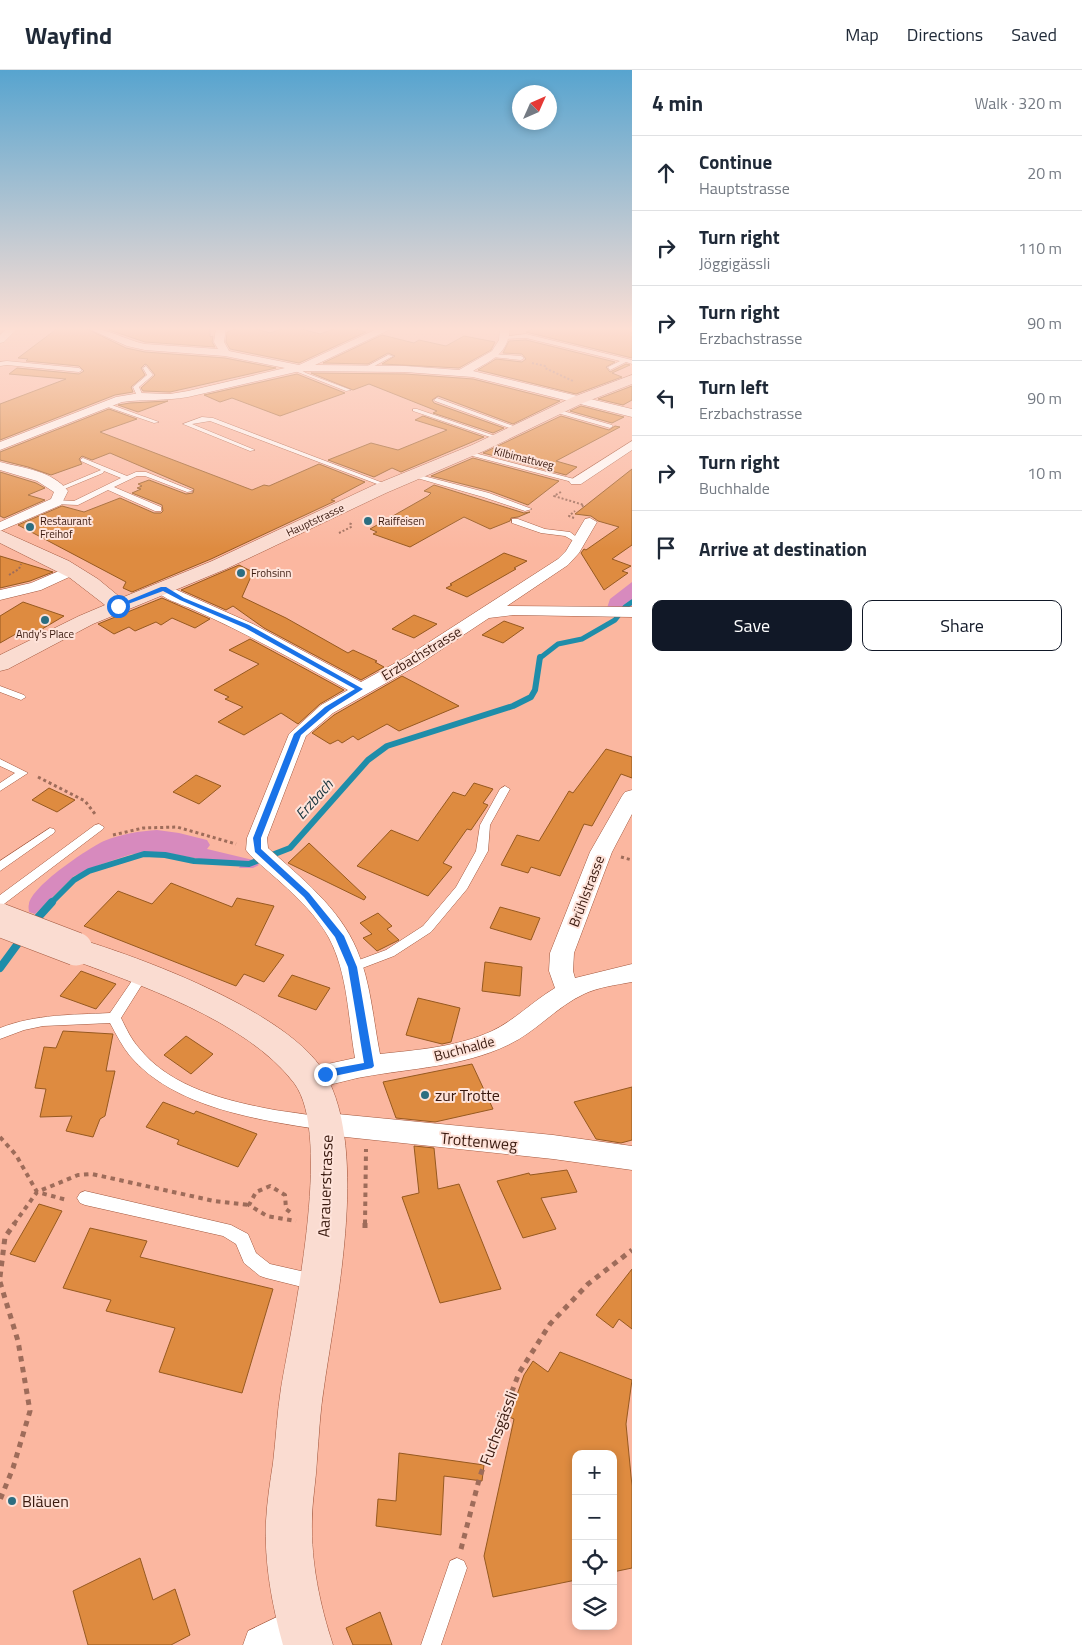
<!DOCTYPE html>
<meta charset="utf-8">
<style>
:root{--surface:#fff;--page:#f2f2f3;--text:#1f2937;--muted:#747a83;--line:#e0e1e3;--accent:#111827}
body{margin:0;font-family:"Titillium Web",sans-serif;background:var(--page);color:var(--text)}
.controls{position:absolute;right:15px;bottom:15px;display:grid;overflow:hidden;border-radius:10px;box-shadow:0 2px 8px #0003}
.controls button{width:45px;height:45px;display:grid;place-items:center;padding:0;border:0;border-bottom:1px solid var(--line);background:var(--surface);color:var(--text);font:25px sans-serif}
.compass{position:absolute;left:512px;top:15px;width:45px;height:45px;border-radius:50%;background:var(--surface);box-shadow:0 2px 8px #0003;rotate:45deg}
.stop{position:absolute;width:15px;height:15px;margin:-11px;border:4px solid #1a73e8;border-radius:50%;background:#fff}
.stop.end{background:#1a73e8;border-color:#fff;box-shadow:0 1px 5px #0008}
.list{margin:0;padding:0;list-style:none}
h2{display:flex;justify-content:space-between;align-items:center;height:65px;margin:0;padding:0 20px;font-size:21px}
h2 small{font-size:16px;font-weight:400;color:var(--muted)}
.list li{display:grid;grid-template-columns:32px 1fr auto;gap:15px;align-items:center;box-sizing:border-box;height:75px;padding:0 20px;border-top:1px solid var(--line)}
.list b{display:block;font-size:19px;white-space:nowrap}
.list p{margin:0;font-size:16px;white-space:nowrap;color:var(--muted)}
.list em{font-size:16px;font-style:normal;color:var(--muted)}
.actions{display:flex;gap:10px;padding:15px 20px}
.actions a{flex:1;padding:11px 0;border:1px solid var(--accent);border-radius:10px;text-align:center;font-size:18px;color:var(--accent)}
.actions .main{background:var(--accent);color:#fff}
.icon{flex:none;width:28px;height:28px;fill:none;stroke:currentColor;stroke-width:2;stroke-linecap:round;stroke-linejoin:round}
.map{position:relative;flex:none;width:632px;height:1575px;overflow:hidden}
header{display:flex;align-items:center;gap:30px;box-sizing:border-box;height:70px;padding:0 25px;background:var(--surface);border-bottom:1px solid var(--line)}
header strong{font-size:24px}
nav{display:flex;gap:28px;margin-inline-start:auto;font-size:18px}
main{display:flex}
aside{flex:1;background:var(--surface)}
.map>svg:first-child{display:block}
</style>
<header>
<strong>Wayfind</strong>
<nav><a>Map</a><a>Directions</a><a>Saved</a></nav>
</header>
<main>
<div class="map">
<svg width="632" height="1575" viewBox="0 0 632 1575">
<rect width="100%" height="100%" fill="#fbb7a0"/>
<path fill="#d78abe" d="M632,512V536L607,538L610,529Z
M157,760L179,763L207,770L210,775L207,779L253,790L259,795L253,798H239L240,796L166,783L132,784L99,795L74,806L35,844L29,842C29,840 28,837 29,834C32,816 87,779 104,771C121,764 140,761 157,760Z"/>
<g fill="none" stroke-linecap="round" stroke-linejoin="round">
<path stroke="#1f8da9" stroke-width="5" d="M540,588L558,574L582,569L615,550L625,537L632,532"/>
<path stroke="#1f8da9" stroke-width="6" d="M51,833L74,810L89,801L144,784L165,785L194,791L249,794L290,778L368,690L387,676L513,636L531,627L535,620L540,587"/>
<path stroke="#1f8da9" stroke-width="8" d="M33,853L52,832
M0,898L22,868"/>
</g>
<path fill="#de8b40" stroke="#965920" d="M58,258H85L126,278L145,282L225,288L276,298L170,322L143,321L141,318L155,305L147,295L145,294L141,298L145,305L131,317L133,322L115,325L0,370V334L66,309L9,304L17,298L79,304L84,301L79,296L26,291L28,289L18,288Z
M110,258H210V267L213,266L212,272L215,277L145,272L109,260Z
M238,258H254L270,263L284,258H298L320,264L336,258H352L366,262L299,293L230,279L226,272L227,262Z
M534,258H632V288L526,262Z
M382,265L414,273L419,270L446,276L464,266L495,272L491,280L459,298L382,294L395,286L388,283L368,294L323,293Z
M526,270L615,292L606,297L610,302L626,294L630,295L612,303L622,307L576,324L478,300L496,289L522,292L526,289L522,284L503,283L509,271Z
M311,303L405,304L473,309L560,331L513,354L438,326L432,330L434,333L504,358L493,363L433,343L437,341L369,314L353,320Z
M297,304L345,323L280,346L232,328L220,332L204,325Z
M632,316V330L623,335L598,329Z
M168,331L138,342L118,335L130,333Z
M581,336L624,347L612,353L570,341Z
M109,339L137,349L100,362L252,420L264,415L269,416L319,394L365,412L331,430L335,431L211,489L132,522L123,518L126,512L18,455L62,436L84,442L120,428L154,443H161L163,441L162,435L132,423L141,419L137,418L142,416L138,414L149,410L186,424L193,423L194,419L110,383L92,390L82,386L79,389L82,394L51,405L28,397L0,390V382Z
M423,346L484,367L401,402L392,398L374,407L328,390L371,373L398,380L447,360L415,350Z
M561,346L609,360L615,356L620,357L556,391L577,397L566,405L483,383Z
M473,388L559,411L528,435L490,421L431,406Z
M632,399V475L612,489L631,496L622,501L628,503L604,520L581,483L584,479L586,480L619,457L598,451L591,446L575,444Z
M0,402L36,413L45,418L28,425L45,430L4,448L0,446Z
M434,415L524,443L530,442L518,447L511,448L510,451L490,459L464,447L410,477L373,464L377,462L370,459L428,426L431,423L424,421Z
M504,483L527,491L514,498L516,499L467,527L446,518L452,515L450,514Z
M0,486L53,502L30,511L0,518Z
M239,495L253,502L242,527L286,548L348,583L353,580L377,591L375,592L384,597L361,610L264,558L233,536L226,540L181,520Z
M162,528L210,549L195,558L172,548L161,555L156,552L135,561L129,557L114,564L98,554Z
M23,532L64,546L32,565L21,561L0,573V546Z
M414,545L437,554L414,568L392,559Z
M504,551L524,558L503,573L482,565Z
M250,569L289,590L344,620L320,634L298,654L281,643L244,665L218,652L243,637L225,629L229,627L214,620L259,594L229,580Z
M402,606L459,636L399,661L387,654L358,670L353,666L342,673L338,670L330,674L312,663L334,645Z
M606,679L632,687V708L621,704L592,756L584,754L560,806L531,797L528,803L501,795L517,765L539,771L569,721L573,723Z
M196,705L221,716L199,734L173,722Z
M474,713L493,719L483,733L488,735L471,760L467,759L443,793L452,797L428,826L357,796L391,760L418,771L453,722L465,726Z
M49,718L75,730L57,742L32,730Z
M309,773L366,827L364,830L288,793Z
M171,813L232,837L237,828L274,836L255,875L284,885L264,912L244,904L236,916L84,856L118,821L152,834Z
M500,837L540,848L531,870L490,858Z
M378,843L392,856L387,859L399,870L377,881L363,868L372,864L360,853Z
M485,892L522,897L520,926L482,921Z
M81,901L116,914L96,939L60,926Z
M292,905L330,918L316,940L278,926Z
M418,928L460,938L451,972L442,974L406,965Z
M63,961L113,964L106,1001H115L105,1046L100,1049L93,1067L66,1061L72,1046L40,1047L46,1019L35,1018L44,977L56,978Z
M186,966L213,984L191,1004L164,985Z
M472,994L493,1039L435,1052L396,1048L383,1012Z
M632,1017V1070L621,1073L596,1069L574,1032Z
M163,1032L194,1044L196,1041L257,1064L238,1097L177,1074L179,1070L146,1057Z
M414,1076L434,1078L438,1119L459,1114L501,1219L440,1233L402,1127L419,1123Z
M567,1100L577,1122L541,1128L556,1159L523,1168L497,1111L529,1103L530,1105Z
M39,1134L62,1141L35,1192L10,1184Z
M90,1158L147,1171L140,1187L273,1219L242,1323L159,1302L175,1258L106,1241L111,1230L63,1218Z
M632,1199V1259L619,1249L613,1258L596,1245Z
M560,1282L632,1310L626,1354L632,1416V1498L613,1502V1384H576V1510L493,1527L484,1486L514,1349L509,1347L524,1305L533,1291L548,1302Z
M399,1383L484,1395L482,1411L444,1406L441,1465L376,1456L378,1429L396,1431Z
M140,1488L153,1530L175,1519L190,1565L171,1575H88L73,1521Z
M380,1542L392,1575H353L346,1558Z"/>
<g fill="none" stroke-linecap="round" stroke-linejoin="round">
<defs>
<path id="lane" d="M108,258L99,262L96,260Z
M526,264L628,289L632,290V294L626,292L610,300L608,297L620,291L526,268L504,269L501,267Z
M494,284L521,286L524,288L521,290L492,287Z
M388,285L393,286L367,300L362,299Z
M7,291L79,298L82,300L79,302L7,295L0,296V292Z
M146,296L153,305L139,317L143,326L140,328L137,326L133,317L147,305L143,298Z
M298,297H302L301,300L306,303L351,320L346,321L295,301Z
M437,328L519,358L520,359L515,360L435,331L434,330Z
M105,334H109L159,352L154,353L105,336Z
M413,339H417L501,368L496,369L413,341Z
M556,339L612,355L613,356L610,358L554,342L553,341Z
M202,347L213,348L391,416L385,417L210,351L192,354L255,380L250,381L183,354Z
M467,381L578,410L579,411L576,413L465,384V382Z
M83,388L127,406L136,402H146L193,421L187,422L145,406H137L114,417L161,437V441H155L108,420L78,435L53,434V430H56L74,431L121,408L104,401L103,403L62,420H58V418L101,400L81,391V389Z
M412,403L489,423L532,439L525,441L483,427L410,406V404Z
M512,449H518L545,459L570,462L583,472L579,474L565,466L541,463L512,453Z
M0,616L24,625L26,627L21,630L0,622Z
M0,689L28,703L0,721V713L15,703L0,696Z
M505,716L510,719L490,755L488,781L467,819L431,862L394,886L352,902L348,900L346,897L348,894L386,880L423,856L456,817L476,781L480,755L500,719Z
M99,754L104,757L103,759L4,834L0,835V825L95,755Z
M50,758L54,759L55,761L54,763L0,801V791Z
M142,900L146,902L148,905L121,948C126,958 131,969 139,978C171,1018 227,1031 275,1040C293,1043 312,1044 328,1050L330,1054L328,1058L323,1060C259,1050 174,1038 130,986C122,976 116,964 110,953L43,956L24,960L0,969V958C36,944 72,945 110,943L138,902Z
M85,1121L231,1155L248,1164L256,1183L270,1194L314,1204L320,1207L322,1212L320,1217L314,1220L266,1208L260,1206L244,1193L236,1174L223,1166L85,1135L80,1133L77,1128L80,1123Z
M457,1488L464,1491L467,1498L441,1575H421L450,1491Z"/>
<path id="street" d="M7,258H18L4,272L0,273V265Z
M87,258C108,258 125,270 145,274L218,279L214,272L216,258H226L224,272L229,281L299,295L379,258H393L315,295L405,296L459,300L492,281L499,270L500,258H510C508,284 493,289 473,301L632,339V347L473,307L405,302L300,301L188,327C166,331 144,329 122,332L0,380V372L116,327L140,323L170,324L188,321L285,298L225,286L145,280L127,276Z
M632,371V380L581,414H571L569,411Z
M0,392C23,398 53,401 68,421L61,435L0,461V452L51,429L54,422L37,411L0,400Z
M590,448L597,452L579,483L568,495L507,536L632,537V547L513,545L489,548L418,595L333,643L306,666L267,768L268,778C301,808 339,837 357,880C371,913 373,949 380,984C417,980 457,977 492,961C515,950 533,931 555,918L549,901L550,883L590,782L622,726L625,722L632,720V744L612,782L574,883L573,901L575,908L632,894V912C616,915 599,917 584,924C556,937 536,962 508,975C462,997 412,998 363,1007C344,1010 319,1021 300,1014L296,1007L300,1000L355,988C348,948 348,904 329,868C311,835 277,810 250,785L246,780L247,768L289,664L321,635L348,620C296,591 246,563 192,539C181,534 162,529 155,519L158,516H168L253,554L361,612L406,587L558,489L566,481L585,449Z
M73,495L78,497L81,500L78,503L41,520L0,530V520L31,513Z
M327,1043L553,1065L632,1076V1100L553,1089L327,1065L317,1062L314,1054L317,1046Z
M302,1535L315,1541L321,1554L315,1567L301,1575H243L248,1561Z"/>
<path id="secondary" d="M632,305V314L583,333L484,381L386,423L226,499L93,554L8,599L0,601V585L79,546L105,535L70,508L0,473V460L69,491L98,509L121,528L212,491L374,415L472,375L573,327Z
M76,868C143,888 279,939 320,996C372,1070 336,1232 324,1317C320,1341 319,1366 317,1390C316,1411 312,1431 312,1451C311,1493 320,1535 333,1575H283C272,1535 264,1493 266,1451C267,1432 270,1412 273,1393C276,1368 277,1343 281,1318C292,1252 334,1066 294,1013C246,950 137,914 65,887L61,879L65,871Z"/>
</defs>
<use href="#lane" stroke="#a2573d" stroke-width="1"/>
<use href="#street" stroke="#a2573d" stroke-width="1"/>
<use href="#secondary" stroke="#a2573d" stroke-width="1"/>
<path stroke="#9e6c5a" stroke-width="2" stroke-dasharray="2 2" stroke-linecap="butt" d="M532,293L545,296V298L573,311
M561,422L554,426L584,435L581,437
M574,448L569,446L575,441
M339,463L351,457V454L348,453
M9,505L19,499L21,494"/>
<path stroke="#9e6c5a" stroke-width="3" stroke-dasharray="3 3" stroke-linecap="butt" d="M38,707L85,731L95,744
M113,765L143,758L177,757L236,774
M621,787L632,790"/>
<path stroke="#9e6c5a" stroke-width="4" stroke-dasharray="4.5 4.5" stroke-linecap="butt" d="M0,1067L16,1085L37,1122L78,1105L92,1104L214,1131L249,1135
M290,1142L286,1139L285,1125L270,1116L256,1122L249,1135L267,1146L296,1151
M14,1154L37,1122L67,1130
M365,1154L366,1079"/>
<path stroke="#9e6c5a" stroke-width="5" stroke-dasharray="5.5 5.5" stroke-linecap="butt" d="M365,1158V1153
M0,1207L5,1167L15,1153
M0,1212L18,1271L30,1341L13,1398L0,1430
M461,1479L480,1406L519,1303L550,1254L588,1214L632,1180"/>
<use href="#lane" fill="#fff" fill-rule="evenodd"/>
<use href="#street" fill="#fff" fill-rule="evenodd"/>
<use href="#secondary" fill="#fadcd1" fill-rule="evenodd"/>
<defs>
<path id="secondary-bridge" d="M0,850L76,879"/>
</defs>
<use href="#secondary-bridge" stroke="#a2573d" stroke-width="34" stroke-linecap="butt"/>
<use href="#secondary-bridge" stroke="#fadcd1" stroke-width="33"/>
</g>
<linearGradient id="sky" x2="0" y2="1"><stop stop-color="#57a4cf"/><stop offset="0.54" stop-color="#fddfd4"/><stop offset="1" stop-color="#fddfd4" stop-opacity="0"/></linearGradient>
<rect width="632" height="479" fill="url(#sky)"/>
<path fill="#1a73e8" d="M161,517H166L184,528L249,555L363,619L330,640L301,665L261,768V779L309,823L344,866L357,897L374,996L372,998L325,1008L321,1007L320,1004L325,1000L364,993L348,897L335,867L304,827L255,782L253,768L294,664L325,637L355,619L245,558L180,530L163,521L120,537L115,536Z"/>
<g fill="#2c6e81" stroke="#fee3da" stroke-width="2">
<circle cx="368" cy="451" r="5"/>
<circle cx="30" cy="457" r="5"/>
<circle cx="241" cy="503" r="5"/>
<circle cx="45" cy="550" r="5"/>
<circle cx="425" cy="1025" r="5"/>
<circle cx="12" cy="1431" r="5"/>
</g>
<g text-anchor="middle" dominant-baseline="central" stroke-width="4" stroke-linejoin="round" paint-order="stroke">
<g font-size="11" fill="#39190e" stroke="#fee3da">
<text transform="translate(524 388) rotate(14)">Kilbimattweg</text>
<text transform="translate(315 450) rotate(-25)">Hauptstrasse</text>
</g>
<g font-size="11" fill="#39190e" stroke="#fee3da" text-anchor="start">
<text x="40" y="451">Restaurant<tspan x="40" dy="13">Freihof</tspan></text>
<text x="378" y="451">Raiffeisen</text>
<text x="251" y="503">Frohsinn</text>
<text x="45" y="564" text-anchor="middle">Andy's Place</text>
</g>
<g font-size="14" fill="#39190e" stroke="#fee3da">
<text transform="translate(421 583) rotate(-31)">Erzbachstrasse</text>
<text transform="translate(586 821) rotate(-69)">Brühlstrasse</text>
<text transform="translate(464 978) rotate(-15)">Buchhalde</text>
</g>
<g font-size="15" font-style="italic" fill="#16343d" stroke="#fee3da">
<text transform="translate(314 729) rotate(-48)">Erzbach</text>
</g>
<g font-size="16" fill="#39190e" stroke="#fee3da" text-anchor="start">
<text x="435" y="1025">zur Trotte</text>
<text x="22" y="1431">Bläuen</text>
</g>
<g font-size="16" fill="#39190e" stroke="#fee3da">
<text transform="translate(479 1071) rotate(5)">Trottenweg</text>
<text transform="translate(325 1116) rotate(-88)">Aarauerstrasse</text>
<text transform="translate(498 1358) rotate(-69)">Fuchsgässli</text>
</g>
</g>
</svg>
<div class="controls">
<button>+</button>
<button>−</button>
<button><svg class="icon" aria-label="locate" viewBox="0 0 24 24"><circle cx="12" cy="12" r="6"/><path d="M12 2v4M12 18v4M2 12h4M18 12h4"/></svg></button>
<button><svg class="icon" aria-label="layers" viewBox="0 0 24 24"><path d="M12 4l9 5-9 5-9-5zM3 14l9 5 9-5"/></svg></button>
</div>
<svg class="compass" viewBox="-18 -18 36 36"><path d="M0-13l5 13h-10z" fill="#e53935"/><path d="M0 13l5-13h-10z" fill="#747a83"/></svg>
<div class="stop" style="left:118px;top:536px"></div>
<div class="stop end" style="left:325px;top:1004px"></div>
</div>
<aside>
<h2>4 min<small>Walk · 320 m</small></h2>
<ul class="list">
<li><svg class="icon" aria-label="ahead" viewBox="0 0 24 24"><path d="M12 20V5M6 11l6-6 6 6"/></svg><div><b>Continue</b><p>Hauptstrasse</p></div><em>20 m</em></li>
<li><svg class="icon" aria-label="right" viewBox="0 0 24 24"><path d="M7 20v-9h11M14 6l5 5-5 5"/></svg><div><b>Turn right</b><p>Jöggigässli</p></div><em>110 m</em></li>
<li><svg class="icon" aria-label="right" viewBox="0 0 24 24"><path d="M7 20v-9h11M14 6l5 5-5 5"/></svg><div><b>Turn right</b><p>Erzbachstrasse</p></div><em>90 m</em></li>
<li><svg class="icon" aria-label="left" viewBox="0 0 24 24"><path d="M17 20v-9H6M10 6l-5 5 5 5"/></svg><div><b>Turn left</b><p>Erzbachstrasse</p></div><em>90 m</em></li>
<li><svg class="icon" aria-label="right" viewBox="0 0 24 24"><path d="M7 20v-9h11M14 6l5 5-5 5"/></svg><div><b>Turn right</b><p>Buchhalde</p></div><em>10 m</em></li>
<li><svg class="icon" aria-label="arrive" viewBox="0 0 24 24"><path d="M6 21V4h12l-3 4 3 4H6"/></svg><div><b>Arrive at destination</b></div></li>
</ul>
<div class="actions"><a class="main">Save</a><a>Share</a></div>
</aside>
</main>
